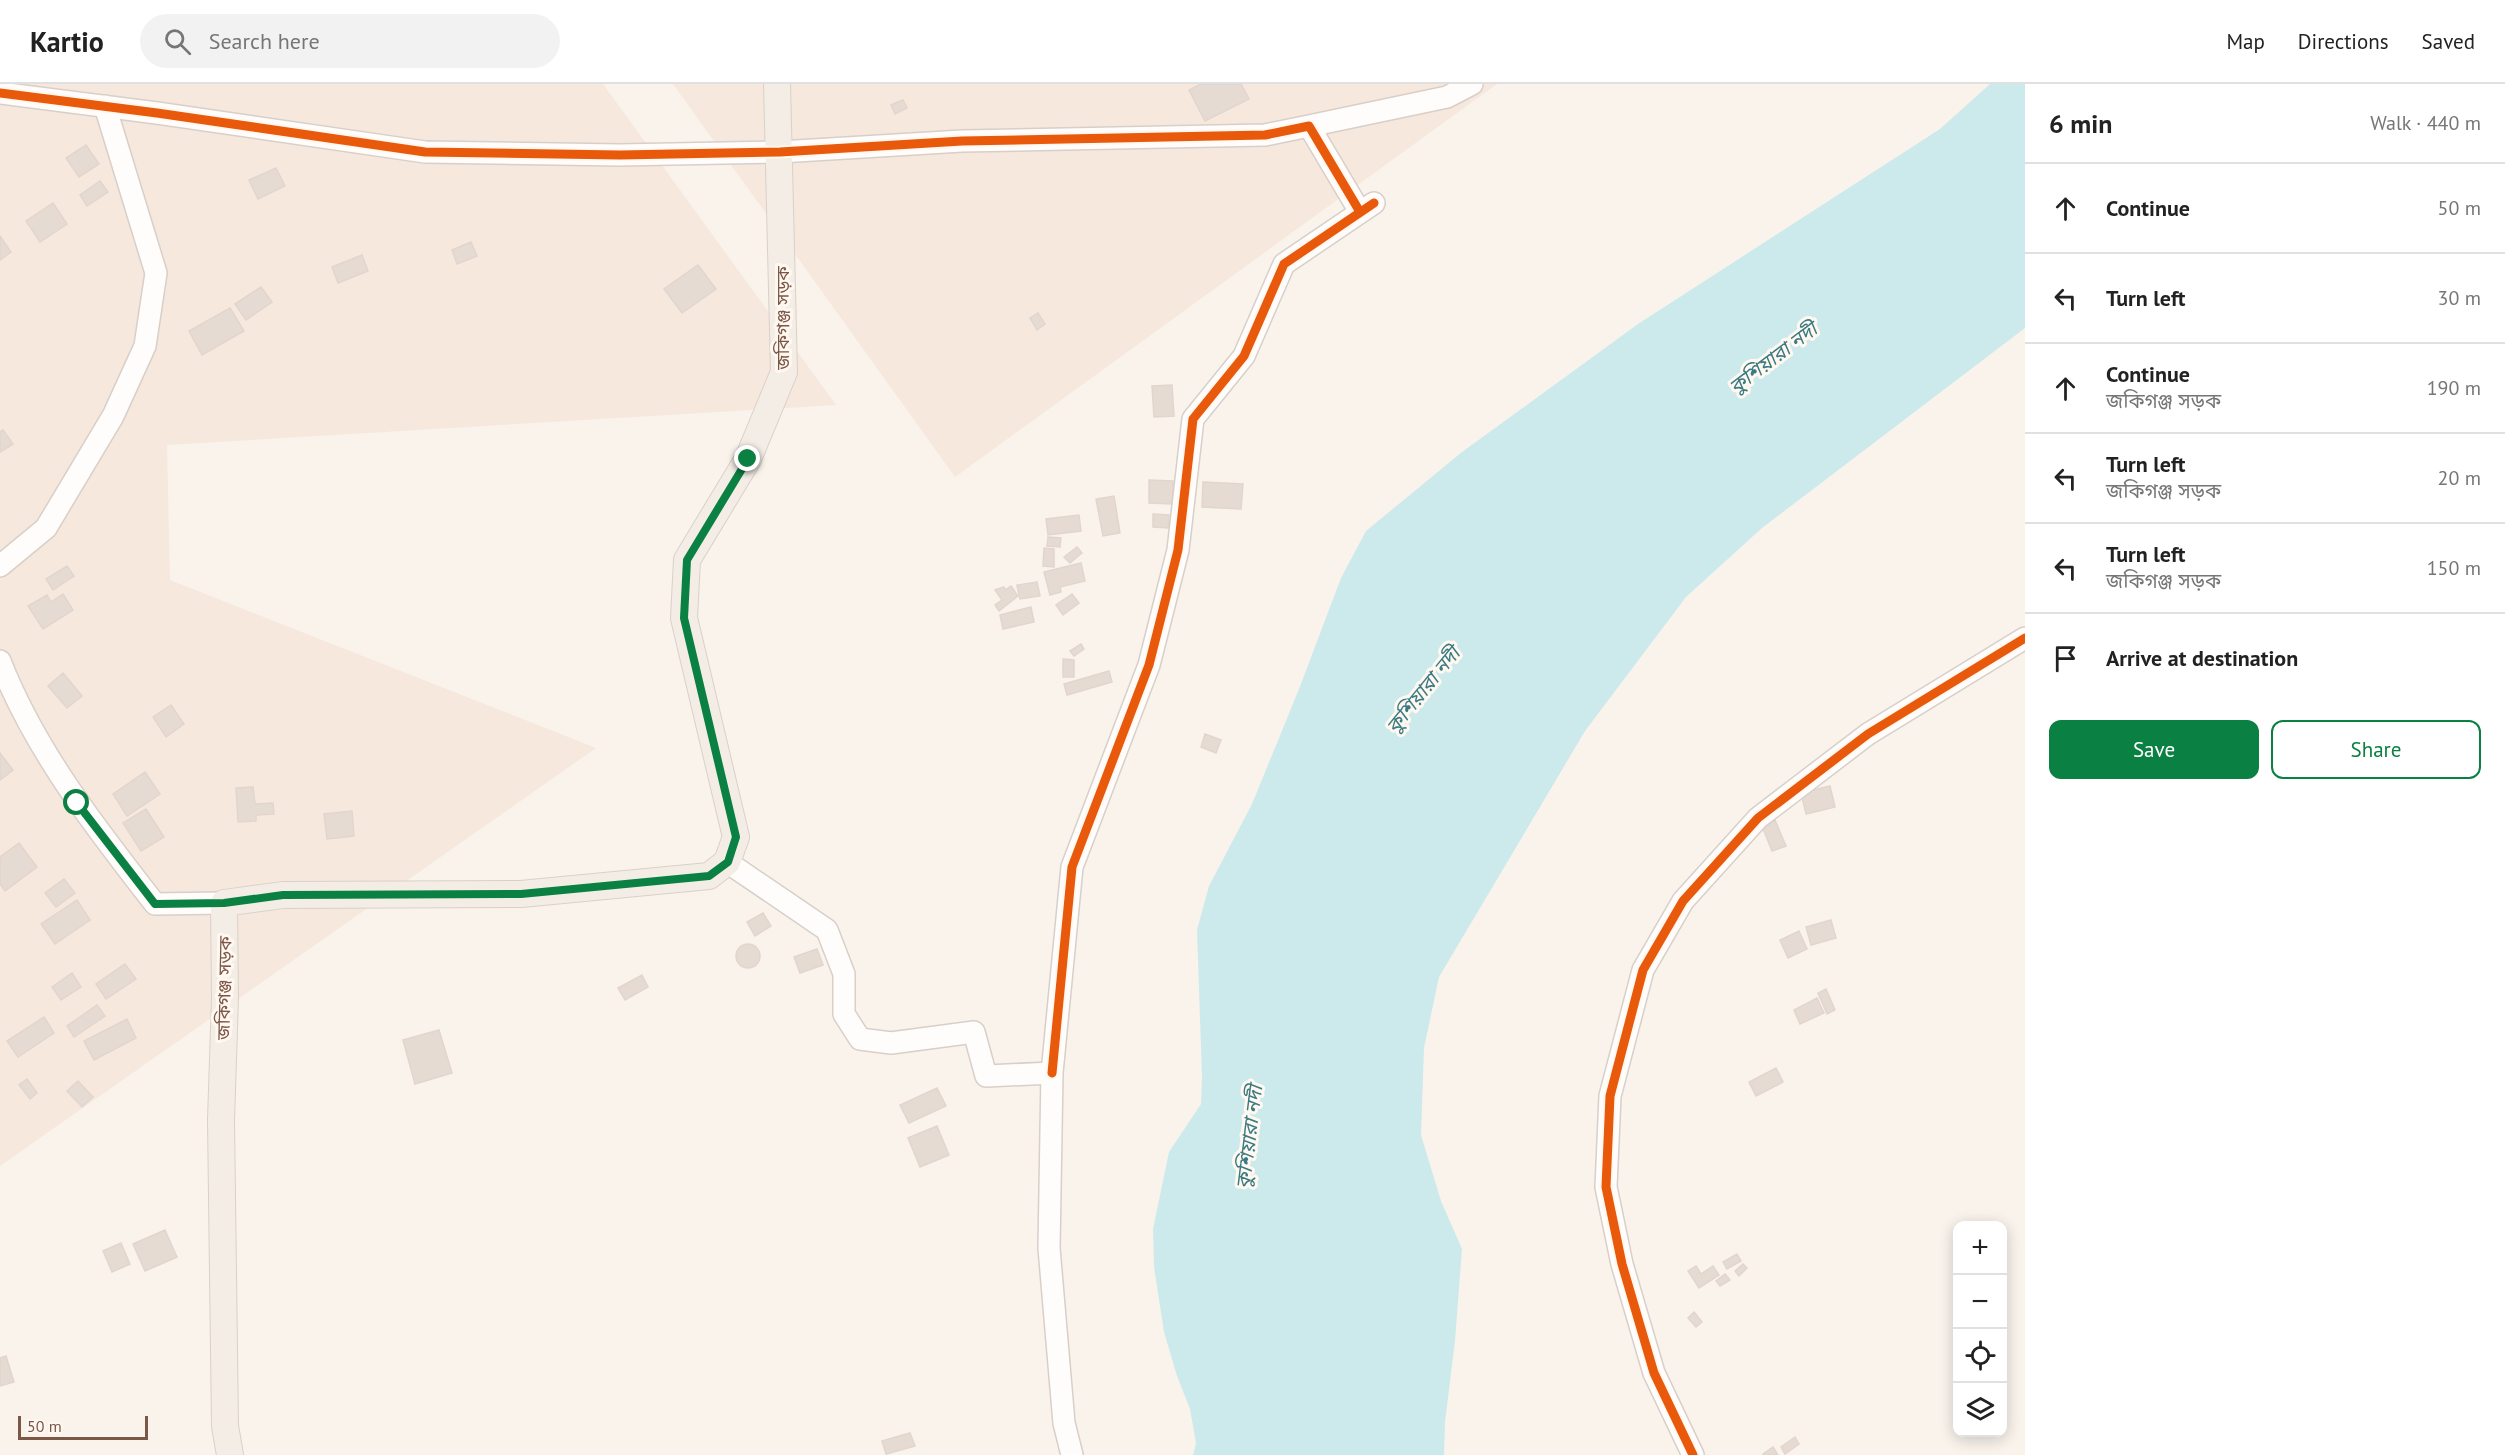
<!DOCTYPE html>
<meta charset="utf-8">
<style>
:root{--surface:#fff;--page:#f2f2f2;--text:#222;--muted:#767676;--line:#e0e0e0;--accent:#0b8043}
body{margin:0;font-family:"PT Sans","Noto Sans Bengali",sans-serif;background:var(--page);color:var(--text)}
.controls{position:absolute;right:18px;bottom:18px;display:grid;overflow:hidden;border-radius:12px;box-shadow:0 3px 15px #0003}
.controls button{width:54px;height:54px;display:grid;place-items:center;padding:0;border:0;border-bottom:2px solid var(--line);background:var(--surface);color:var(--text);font:30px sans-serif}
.scale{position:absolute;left:18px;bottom:15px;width:130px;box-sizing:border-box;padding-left:6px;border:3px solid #7b5748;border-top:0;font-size:16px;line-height:21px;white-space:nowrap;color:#7b5748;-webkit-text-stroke:4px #fff8f0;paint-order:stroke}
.stop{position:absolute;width:18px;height:18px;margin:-14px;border:4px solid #0b8043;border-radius:50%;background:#fff}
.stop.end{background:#0b8043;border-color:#fff;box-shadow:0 2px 6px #0008}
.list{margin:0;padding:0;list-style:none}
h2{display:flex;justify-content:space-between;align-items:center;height:78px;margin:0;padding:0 24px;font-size:26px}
h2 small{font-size:20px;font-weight:400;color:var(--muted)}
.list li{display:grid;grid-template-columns:39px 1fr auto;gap:18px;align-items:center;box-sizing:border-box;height:90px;padding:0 24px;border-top:2px solid var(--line)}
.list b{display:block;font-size:22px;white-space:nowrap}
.list p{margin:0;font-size:20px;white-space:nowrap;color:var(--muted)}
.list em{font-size:20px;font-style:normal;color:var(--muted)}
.actions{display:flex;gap:12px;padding:18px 24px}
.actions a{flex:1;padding:14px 0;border:2px solid var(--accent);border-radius:12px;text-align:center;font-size:21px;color:var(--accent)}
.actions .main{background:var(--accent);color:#fff}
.icon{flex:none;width:33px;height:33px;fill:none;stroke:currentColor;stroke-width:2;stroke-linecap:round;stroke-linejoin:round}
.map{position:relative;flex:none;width:2025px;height:1371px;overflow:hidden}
header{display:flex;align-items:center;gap:36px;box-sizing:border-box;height:84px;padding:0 30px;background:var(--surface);border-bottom:2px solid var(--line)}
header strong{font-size:28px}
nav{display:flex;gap:33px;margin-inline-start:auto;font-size:21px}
.search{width:420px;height:54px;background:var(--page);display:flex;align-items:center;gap:15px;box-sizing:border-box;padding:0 21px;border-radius:33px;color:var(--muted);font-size:22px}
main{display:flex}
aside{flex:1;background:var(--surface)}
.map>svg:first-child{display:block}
</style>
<header>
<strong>Kartio</strong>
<div class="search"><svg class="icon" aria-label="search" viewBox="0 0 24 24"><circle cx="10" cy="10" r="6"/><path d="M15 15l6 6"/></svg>Search here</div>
<nav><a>Map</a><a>Directions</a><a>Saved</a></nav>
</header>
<main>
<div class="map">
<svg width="2025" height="1371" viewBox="0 0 2025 1371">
<rect width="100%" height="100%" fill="#f9f3ec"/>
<path fill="#f6e8dc" d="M0,0H603L836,321L167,361L170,496L596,664L0,1082Z
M673,0H1497L955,393Z"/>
<path fill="#cceaeb" d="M1990,0H2025V244L1762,444L1686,513L1585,647L1439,893L1424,964L1421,1051L1441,1117L1462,1165L1455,1257L1445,1338L1444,1371H1193L1196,1359L1190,1325L1177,1292L1164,1248L1154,1183L1153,1145L1169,1068L1201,1020L1202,993L1197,846L1209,802L1252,720L1299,605L1341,494L1366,447L1462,368L1638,240L1940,45Z"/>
<path fill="#e6dbd3" stroke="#e2d5ce" stroke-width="1.5" d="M1201,0H1241L1249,15L1205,37L1189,6Z
M903,16L907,24L895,30L891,21Z
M86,61L99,80L79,93L66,74Z
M276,84L285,102L258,115L249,96Z
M100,97L108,108L87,122L80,111Z
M53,119L67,140L40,158L26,137Z
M0,152L11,168L0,176Z
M471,158L477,172L457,180L452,166Z
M362,171L368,187L338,199L332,183Z
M698,181L716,205L682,229L664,205Z
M261,203L272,218L246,236L235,220Z
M230,224L244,247L202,271L189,247Z
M1038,229L1045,240L1037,246L1030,234Z
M1172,301L1174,332L1154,333L1152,302Z
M3,346L13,360L0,368V348Z
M1149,396L1173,397V420L1149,419Z
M1203,398L1243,400L1241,425L1202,423Z
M1114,412L1120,449L1103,452L1096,415Z
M1153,430L1169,431L1168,444L1153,443Z
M1079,431L1081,447L1048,451L1046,435Z
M1048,453L1061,454L1060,463L1047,462Z
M1077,463L1082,469L1070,479L1064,473Z
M1044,464L1054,465V483L1043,482Z
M1081,479L1085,497L1060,503L1061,508L1050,511L1044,488Z
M67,482L74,492L53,506L46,495Z
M1037,498L1040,512L1020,515L1017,501Z
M1011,502L1018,512L999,527L995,521L1002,516L995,506L1004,503L1005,506Z
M63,510L73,526L43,545L28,522L47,511L51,518Z
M1072,510L1079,519L1063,531L1056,521Z
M1031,523L1034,538L1003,545L1000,531Z
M1081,560L1084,565L1074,572L1070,567Z
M1063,575L1074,576V593H1063Z
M1109,587L1112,598L1067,611L1064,600Z
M63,589L82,612L67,624L48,602Z
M171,621L184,640L166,653L153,633Z
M1205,650L1221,656L1216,669L1201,663Z
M0,669L13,686L0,696Z
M145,688L160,710L127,732L113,710Z
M1830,702L1835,723L1806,730L1801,709Z
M253,703L255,720L273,719L274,730L256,731V737L238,738L236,704Z
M146,725L164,753L141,767L123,739Z
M352,727L354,752L327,755L324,730Z
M1775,736L1786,762L1772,767L1762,742Z
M19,759L37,783L5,807L0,800V773Z
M64,795L75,809L56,823L45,809Z
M77,816L90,836L55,860L41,840Z
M763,829L771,842L755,852L747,838Z
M1831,836L1836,854L1811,861L1806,843Z
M1799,847L1807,865L1788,874L1780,856Z
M736 872a12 12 0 1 1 24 0a12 12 0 1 1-24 0Z
M817,865L823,881L800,889L794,873Z
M125,880L136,895L106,915L96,900Z
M72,889L81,903L61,916L52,903Z
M642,891L648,903L625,916L618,904Z
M1826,905L1835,926L1827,930L1818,909Z
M1817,914L1824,929L1800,940L1794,926Z
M97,921L105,932L74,953L67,942Z
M44,933L54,949L18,973L7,957Z
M127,935L136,954L94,976L84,957Z
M439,946L452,989L415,1000L403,956Z
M1776,984L1783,998L1756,1012L1749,998Z
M27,995L37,1009L30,1015L19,1001Z
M78,997L93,1013L82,1023L67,1007Z
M937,1004L946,1022L909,1039L900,1021Z
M937,1042L949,1071L920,1083L908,1054Z
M165,1146L177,1173L145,1187L133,1160Z
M121,1159L130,1180L112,1188L103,1167Z
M1737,1170L1741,1177L1727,1185L1723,1178Z
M1743,1180L1747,1184L1739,1192L1735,1187Z
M1696,1182L1701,1190L1713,1182L1719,1191L1699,1204L1688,1187Z
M1725,1190L1730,1196L1720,1202L1716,1197Z
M1694,1228L1702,1238L1696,1243L1688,1234Z
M6,1272L14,1298L0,1302V1274Z
M910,1349L915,1362L886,1370L882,1357Z
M1795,1353L1799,1360L1785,1370L1781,1363Z
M1773,1363L1778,1371H1764L1763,1370Z"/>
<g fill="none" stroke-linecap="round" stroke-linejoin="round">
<defs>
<path id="minor" d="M0,9L157,29L425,68L620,71L780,68L962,57L1265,51L1309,42L1360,128
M1309,42L1447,13L1472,0
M0,482L46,444L113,332L145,262L156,189L105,22
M0,577C35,667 96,744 155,820L224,819
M727,778L827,846L844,890V930L860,955L891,959L974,948L986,992L1052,989L1049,1164L1064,1339L1072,1371
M1052,989L1072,783L1149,581L1178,466L1193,335L1244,272L1284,180L1374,119
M1693,1371L1654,1289L1622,1180L1606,1103L1610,1012L1643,886L1683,817L1758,734L1868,650L2025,554"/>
<path id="major" d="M230,1371L225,1342L221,1036L225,914L224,819L283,811L521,810L709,792L727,778L736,753L684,534L687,476L748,375L784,288L777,0"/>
</defs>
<use href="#minor" stroke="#d8cfc8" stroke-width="24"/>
<use href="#major" stroke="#dad0c9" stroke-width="28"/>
<use href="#minor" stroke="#fefdfc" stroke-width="21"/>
<use href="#major" stroke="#f3ede6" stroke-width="26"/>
<defs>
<path id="cycleway" d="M0,9L157,29L425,68L620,71L780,68L962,57L1265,51L1309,42L1360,128
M1052,989L1072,783L1149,581L1178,466L1193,335L1244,272L1284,180L1374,119
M1693,1371L1654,1289L1622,1180L1606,1103L1610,1012L1643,886L1683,817L1758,734L1868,650L2025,554"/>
</defs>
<use href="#cycleway" stroke="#fff8f0" stroke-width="13"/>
<use href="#cycleway" stroke="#e8590c" stroke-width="9"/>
</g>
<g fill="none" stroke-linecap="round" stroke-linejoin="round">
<path stroke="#0b8043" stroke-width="8" d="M77,719L155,820L224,819L283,811L521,810L709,792L728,778L736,753L684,534L687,476L748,375"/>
</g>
<g text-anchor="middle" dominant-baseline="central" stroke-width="6" stroke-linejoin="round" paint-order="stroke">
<g font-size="18" fill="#7b5748" stroke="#fff8f0">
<text transform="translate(782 234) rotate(-90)">জকিগঞ্জ সড়ক</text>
<text transform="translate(224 904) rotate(-89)">জকিগঞ্জ সড়ক</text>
</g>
<g font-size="20" font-style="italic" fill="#3a7a82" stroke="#fff8f0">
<text transform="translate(1773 274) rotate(-37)">কুশিয়ারা নদী</text>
<text transform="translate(1423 606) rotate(-51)">কুশিয়ারা নদী</text>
<text transform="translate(1249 1053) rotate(-83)">কুশিয়ারা নদী</text>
</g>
</g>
</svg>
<div class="controls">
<button>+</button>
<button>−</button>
<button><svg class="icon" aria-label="locate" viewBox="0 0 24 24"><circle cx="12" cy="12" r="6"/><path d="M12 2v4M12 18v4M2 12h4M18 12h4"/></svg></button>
<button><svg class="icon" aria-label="layers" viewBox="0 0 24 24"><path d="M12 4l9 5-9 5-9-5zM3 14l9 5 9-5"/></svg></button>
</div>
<div class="scale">50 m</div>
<div class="stop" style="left:77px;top:719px"></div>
<div class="stop end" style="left:748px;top:375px"></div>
</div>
<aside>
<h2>6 min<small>Walk · 440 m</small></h2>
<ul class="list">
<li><svg class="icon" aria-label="ahead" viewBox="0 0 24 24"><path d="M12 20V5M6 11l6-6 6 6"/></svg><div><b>Continue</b></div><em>50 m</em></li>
<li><svg class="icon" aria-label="left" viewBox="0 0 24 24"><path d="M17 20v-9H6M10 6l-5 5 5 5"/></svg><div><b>Turn left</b></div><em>30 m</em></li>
<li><svg class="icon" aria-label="ahead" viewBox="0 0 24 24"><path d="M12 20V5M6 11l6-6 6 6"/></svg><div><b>Continue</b><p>জকিগঞ্জ সড়ক</p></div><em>190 m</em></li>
<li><svg class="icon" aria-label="left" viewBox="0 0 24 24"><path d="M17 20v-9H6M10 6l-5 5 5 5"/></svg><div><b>Turn left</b><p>জকিগঞ্জ সড়ক</p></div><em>20 m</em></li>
<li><svg class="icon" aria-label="left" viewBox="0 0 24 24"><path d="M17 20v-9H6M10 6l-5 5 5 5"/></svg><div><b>Turn left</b><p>জকিগঞ্জ সড়ক</p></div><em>150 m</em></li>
<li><svg class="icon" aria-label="arrive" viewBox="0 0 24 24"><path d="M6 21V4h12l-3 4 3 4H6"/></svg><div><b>Arrive at destination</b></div></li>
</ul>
<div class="actions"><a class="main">Save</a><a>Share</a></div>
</aside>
</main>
